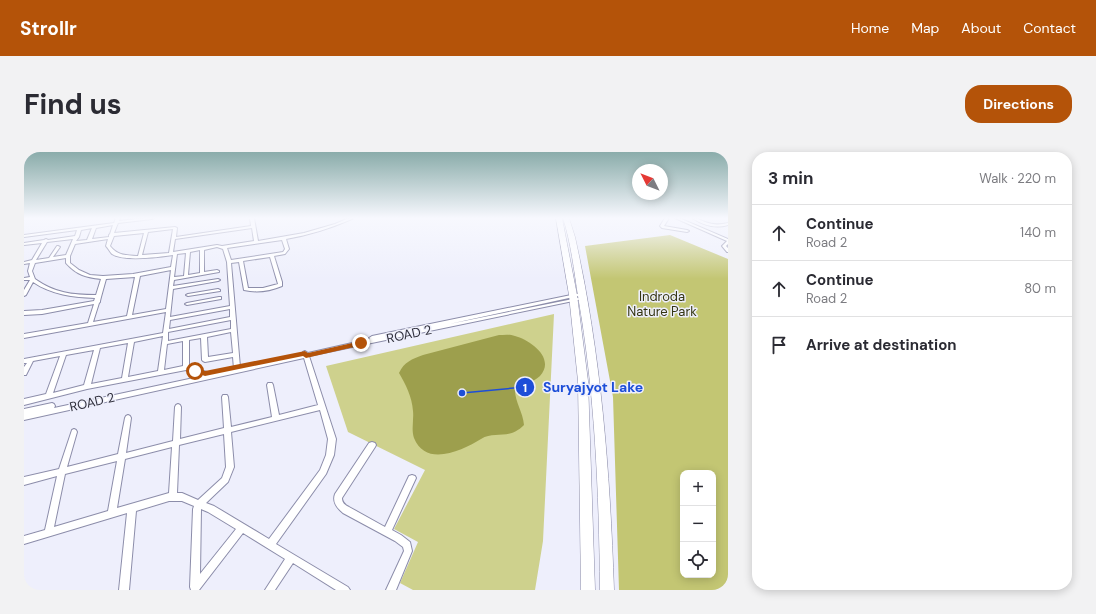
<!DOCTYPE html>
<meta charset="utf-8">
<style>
:root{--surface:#fff;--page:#f2f2f3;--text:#2b2b33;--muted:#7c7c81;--line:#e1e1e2;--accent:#b45309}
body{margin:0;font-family:"DM Sans",sans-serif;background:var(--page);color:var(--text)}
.controls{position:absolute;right:12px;bottom:12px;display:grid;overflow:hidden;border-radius:8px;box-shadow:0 2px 10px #0003}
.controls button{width:36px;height:36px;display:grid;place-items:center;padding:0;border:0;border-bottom:1px solid var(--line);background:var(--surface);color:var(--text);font:20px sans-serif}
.compass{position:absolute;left:608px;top:12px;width:36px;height:36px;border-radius:50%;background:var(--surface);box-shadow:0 2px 10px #0003;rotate:312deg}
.stop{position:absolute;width:12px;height:12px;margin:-9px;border:3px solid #b45309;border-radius:50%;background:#fff}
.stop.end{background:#b45309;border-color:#fff;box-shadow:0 1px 4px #0008}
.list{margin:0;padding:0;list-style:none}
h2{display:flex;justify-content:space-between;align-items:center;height:52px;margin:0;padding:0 16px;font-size:17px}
h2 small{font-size:13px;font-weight:400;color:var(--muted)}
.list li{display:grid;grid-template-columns:26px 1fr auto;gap:12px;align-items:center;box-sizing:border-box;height:56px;padding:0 16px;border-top:1px solid var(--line)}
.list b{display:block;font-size:15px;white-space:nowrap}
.list p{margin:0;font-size:13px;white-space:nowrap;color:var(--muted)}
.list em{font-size:13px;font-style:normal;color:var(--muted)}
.icon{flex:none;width:22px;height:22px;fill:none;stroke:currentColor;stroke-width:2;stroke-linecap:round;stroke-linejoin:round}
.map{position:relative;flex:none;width:704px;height:438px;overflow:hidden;border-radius:16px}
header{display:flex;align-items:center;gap:24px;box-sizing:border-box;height:56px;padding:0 20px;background:var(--accent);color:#fff}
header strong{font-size:19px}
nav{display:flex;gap:22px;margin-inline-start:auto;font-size:14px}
.intro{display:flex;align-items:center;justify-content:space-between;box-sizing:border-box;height:96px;padding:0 24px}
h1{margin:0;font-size:28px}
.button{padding:10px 18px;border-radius:16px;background:var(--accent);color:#fff;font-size:14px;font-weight:700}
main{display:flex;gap:24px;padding:0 24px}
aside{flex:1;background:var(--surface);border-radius:16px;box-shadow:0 2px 10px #0003}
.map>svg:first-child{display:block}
</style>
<header>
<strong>Strollr</strong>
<nav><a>Home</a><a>Map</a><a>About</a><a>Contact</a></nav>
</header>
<div class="intro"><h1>Find us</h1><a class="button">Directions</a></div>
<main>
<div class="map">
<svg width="704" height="438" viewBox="0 0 704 438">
<rect width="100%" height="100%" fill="#eeeffc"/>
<path fill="#ced18d" d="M530,162L519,389L511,438H389L376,431L394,390L370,377L401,318L324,280L302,214Z"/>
<path fill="#c3c673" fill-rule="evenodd" d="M646,83L704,107V438H595L589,245L561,94ZM659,321H689V423H659Z"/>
<path fill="#9d9f4d" d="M475,183C480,183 485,182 491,184C506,188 532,206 516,224C510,230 498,232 491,238C491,250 499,260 500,273C484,289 471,278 457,287C439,298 402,316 390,286C387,277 390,268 389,259C388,245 382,233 375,221C380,210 388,207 399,203Z"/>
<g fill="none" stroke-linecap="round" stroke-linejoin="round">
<defs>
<path id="minor" d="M92,66H96L95,69L121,66H130L128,67L94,71L90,81L151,75L153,76L152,85L227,74L226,66H230L234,89L280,81L311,72L325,66H329L328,67C307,76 285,83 262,87L265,97L261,102L250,104L258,130V134C246,139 233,141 220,138L215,110L207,111L216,215L278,202L279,200L281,199L284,201L346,187L345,186L348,184L552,142H554V144L425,172L554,146L556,147L554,148L285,204L312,287L310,303L302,322L252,392L324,435L326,438H312L269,411L251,438H241L261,407L219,381L175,438H167L166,435L169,357L170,354L158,349H145L112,359L105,438H95L103,361L0,392V384L21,378L33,324L0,333V325L35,317L48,278L50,277L52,278L53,280L43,315L94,302L101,266L102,264L104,263L106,264L107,266L102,301L149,289L151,255L152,253L154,252L156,253L157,255L156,287L200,276L198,245L199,243H203L204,245L207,275L248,265L243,233L244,231H248L249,233L255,263L294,253L280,206L0,268V257L28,251L30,252L31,254L30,256L179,224L162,218L63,237L0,253V247L22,242L36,204L9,209L2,223H0V215L3,211H0V207L139,181L142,160L0,186V182L64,171L70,152L18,162L0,163V159L18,158L70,149L71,146C49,145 28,143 9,130L2,143L0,144V138L6,128H0V126L6,125L4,119L6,111L0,112V110L8,108L18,91L0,93V91L20,88L22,87L24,88L51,84L53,78L0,85V83L90,71ZM89,73L86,82L85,83V85L68,87L72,76ZM68,76L63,88L52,89L55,85L57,78ZM228,76L230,89L198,94L193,93L149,100L151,87ZM149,77L145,101L118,103L124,80ZM120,81L114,104C102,103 94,104 86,94L90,84ZM49,87L42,103L29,105L36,95L34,94H33L25,106L12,108L23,90ZM84,87L82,94C84,96 86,100 88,102C100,110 135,105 149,103L147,115L109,122L79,124L66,123L55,118L46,111V104L51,92ZM258,88L261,97L259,100L207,108L203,96ZM193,95L199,97L203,110L206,154L146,165L149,137L194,129L196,128L194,127L149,134L150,128L195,120V119L193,118L180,120V98ZM176,98V121L164,123L166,100ZM162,101L160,124L150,125L153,102ZM246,105L254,132L239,136H224L219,109ZM42,106V111C53,123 61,125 77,127L72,143C48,143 31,141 11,127L8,119L11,111ZM147,118L142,157L108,163L116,124ZM111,125L103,164L69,170L75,151L76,150V149L77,145L82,127ZM206,157V165L145,177L146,168ZM207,168V177L144,189V180ZM207,180L209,201L184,205L183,185ZM139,184L134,219L104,225L110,190ZM177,186L178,208L179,209L181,210L209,205L210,217L184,222L183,220L165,215V188ZM159,189V214L140,218L143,192ZM104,191L98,226L67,232L76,196ZM70,198L60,233L29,241L42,203ZM296,258L304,287L302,303L296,318L245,387L190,354L182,351L204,330L210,315L207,280ZM200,282L202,315L198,326L174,348L158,341H153L155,293ZM148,295L145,341L93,356L101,307ZM93,309L84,359L30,375L41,322ZM177,357L184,360L212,377L176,422Z
M641,66H645L640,74L663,78L665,79L663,80L638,76L636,74Z
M651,66H655L704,87V92L702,94L704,96V100H703L698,94L703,89Z
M668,66C673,66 676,68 681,70C689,73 696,73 704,71V73C691,77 679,73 668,66Z
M194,137L196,138V139L164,144L162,143L164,142Z
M195,145H197V147L163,153L161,152L163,151Z
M348,290L351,291L352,293L351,295L318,346C318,351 321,353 325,355L361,375L385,324L388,323L391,324L392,326L368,378L377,383L386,390L388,399L372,438H362L380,399L379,395L371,389L319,361C313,356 308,350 311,342L345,291Z"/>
<path id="highway" d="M532,66H538L553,143L564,229L571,438H557L554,229L545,143Z
M539,66H545L551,85C577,201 586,319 590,438H576C575,339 571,241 554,144C550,118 547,91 539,66Z"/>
</defs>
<use href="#minor" stroke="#8c8daa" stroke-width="2"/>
<use href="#highway" stroke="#8c8daa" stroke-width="1"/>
<use href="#minor" fill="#fff" fill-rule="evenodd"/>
<use href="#highway" fill="#fff" fill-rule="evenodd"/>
</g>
<linearGradient id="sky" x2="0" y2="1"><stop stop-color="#8aacaa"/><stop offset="0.52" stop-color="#f7f8fe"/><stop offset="1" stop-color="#f7f8fe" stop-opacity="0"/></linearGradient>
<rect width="704" height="127" fill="url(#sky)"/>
<path fill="#b45309" d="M337,189L340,191L339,193L282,206L279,204L181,224L167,219L171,216L181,219L281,199L284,201Z"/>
<g text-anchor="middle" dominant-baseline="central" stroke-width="3" stroke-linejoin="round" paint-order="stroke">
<g font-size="13" fill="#353612" stroke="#eeeffc">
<text x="638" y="144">Indroda<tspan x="638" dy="15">Nature Park</tspan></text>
</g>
<g font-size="13" fill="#30303c" stroke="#eeeffc">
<text transform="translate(385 182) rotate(-12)">ROAD 2</text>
<text transform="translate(68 250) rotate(-13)">ROAD 2</text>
</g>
</g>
<path fill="none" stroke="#1d4ed8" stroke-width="1.5" d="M438 241L501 235"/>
<g fill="#1d4ed8" stroke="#eeeffc" stroke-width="1.5">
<circle cx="438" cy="241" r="4"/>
<circle cx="501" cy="235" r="10"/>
</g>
<g font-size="12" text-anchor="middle" font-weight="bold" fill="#fff">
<text x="501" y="240">1</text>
</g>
<g font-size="14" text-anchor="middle" font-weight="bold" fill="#1d4ed8" stroke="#eeeffc" stroke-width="3" stroke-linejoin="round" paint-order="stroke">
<text x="569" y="240">Suryajyot Lake</text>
</g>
</svg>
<div class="controls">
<button>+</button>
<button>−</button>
<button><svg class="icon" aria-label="locate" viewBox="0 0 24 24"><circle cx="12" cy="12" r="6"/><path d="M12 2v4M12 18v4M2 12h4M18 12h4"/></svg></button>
</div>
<svg class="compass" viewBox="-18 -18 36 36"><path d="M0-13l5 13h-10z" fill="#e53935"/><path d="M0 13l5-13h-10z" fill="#7c7c81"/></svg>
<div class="stop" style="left:171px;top:219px"></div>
<div class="stop end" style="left:337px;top:191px"></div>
</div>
<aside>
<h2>3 min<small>Walk · 220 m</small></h2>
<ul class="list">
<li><svg class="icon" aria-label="ahead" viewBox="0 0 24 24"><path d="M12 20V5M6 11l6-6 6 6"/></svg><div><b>Continue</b><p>Road 2</p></div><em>140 m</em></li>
<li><svg class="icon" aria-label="ahead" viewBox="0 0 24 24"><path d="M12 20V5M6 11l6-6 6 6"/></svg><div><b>Continue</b><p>Road 2</p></div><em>80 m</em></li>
<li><svg class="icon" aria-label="arrive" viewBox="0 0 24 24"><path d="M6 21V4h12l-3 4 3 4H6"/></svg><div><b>Arrive at destination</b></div></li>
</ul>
</aside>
</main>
